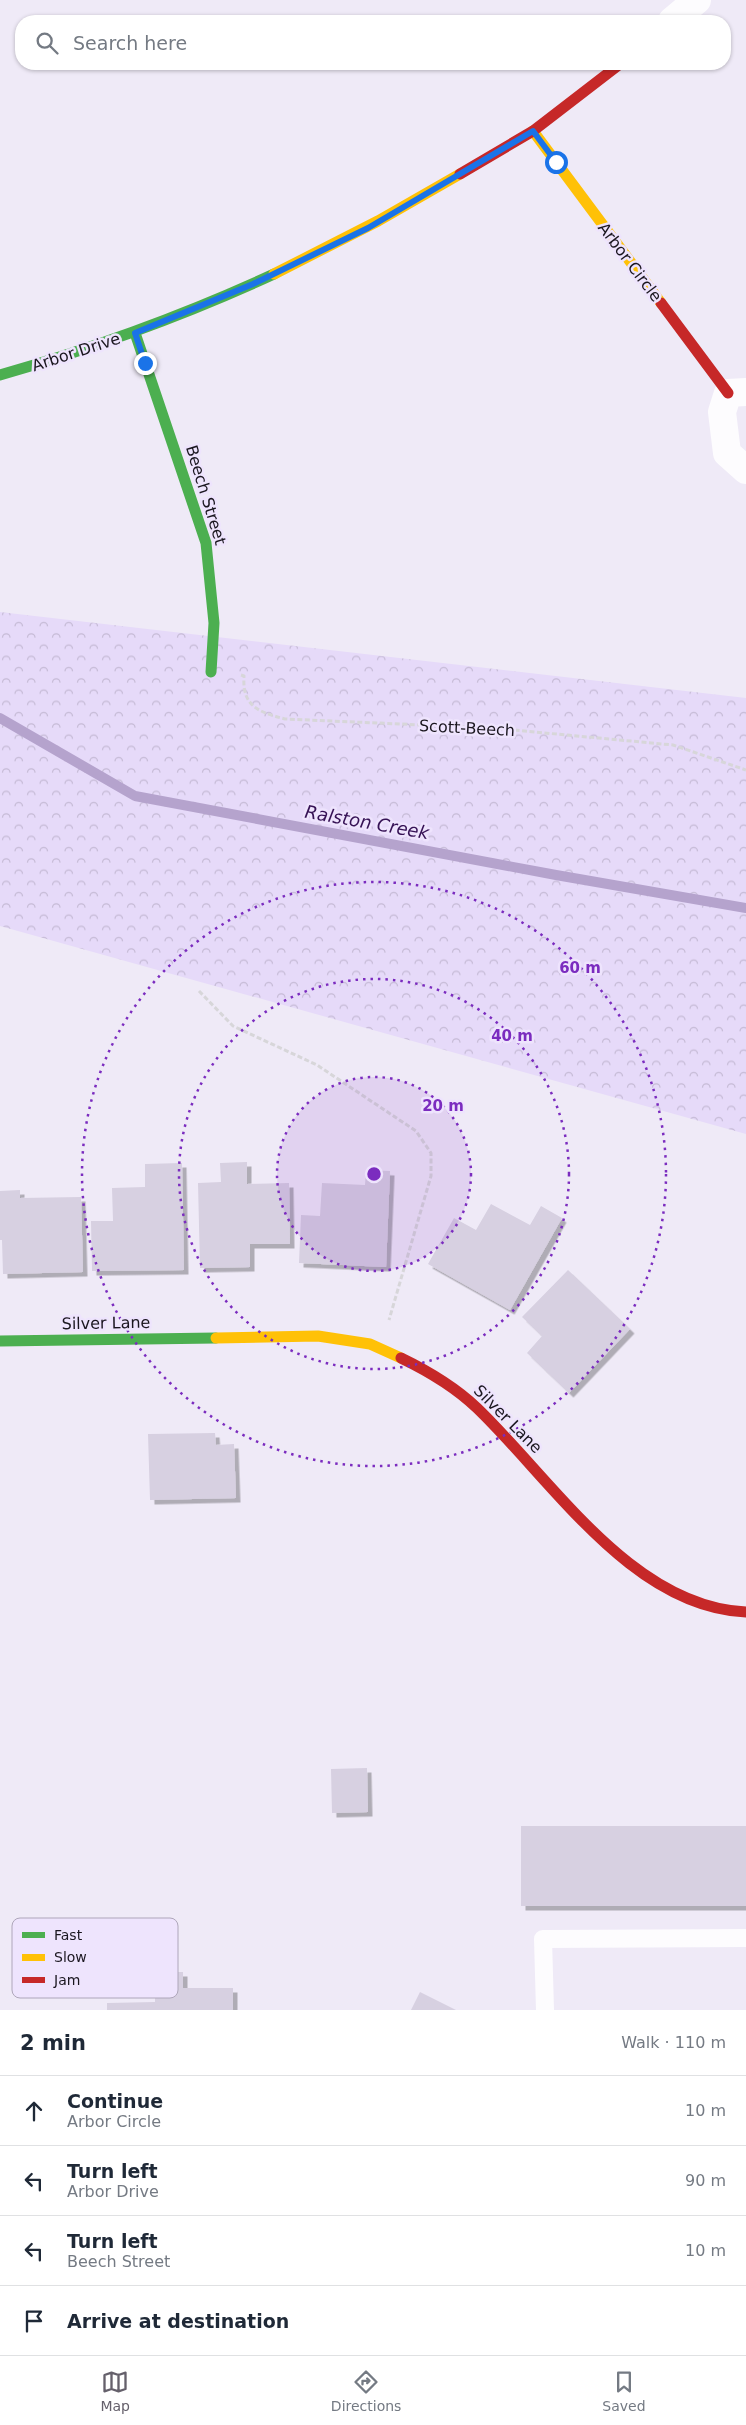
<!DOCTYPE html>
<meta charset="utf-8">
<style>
:root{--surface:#fff;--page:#f6f6f7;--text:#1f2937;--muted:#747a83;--line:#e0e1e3;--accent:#65606b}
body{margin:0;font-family:"DejaVu Sans",sans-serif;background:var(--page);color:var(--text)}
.stop{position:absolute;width:15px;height:15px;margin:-11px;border:4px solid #1a73e8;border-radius:50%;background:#fff}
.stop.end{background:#1a73e8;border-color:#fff;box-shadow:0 1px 5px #0008}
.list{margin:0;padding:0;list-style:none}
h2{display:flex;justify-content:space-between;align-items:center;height:65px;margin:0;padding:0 20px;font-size:21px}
h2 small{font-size:16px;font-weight:400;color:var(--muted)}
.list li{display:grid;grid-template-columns:32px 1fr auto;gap:15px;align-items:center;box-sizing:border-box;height:70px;padding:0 20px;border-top:1px solid var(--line)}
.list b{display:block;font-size:19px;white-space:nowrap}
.list p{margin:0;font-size:16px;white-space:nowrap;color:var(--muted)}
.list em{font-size:16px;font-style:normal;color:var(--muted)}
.icon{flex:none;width:28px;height:28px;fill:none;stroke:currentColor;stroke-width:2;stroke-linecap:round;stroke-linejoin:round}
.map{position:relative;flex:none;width:746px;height:2010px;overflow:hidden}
.search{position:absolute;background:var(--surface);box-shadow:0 1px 4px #0004;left:15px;right:15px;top:15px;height:55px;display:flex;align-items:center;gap:12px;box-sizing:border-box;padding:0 18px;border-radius:20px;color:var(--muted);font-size:19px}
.sheet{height:345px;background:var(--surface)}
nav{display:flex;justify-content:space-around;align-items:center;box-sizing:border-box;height:70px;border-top:1px solid var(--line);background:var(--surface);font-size:14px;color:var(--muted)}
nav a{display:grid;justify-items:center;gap:2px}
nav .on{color:var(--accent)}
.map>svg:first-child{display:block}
</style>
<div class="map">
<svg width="746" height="2010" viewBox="0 0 746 2010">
<defs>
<pattern id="park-crowns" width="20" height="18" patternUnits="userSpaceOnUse" patternTransform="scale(1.25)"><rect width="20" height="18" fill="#e6daf9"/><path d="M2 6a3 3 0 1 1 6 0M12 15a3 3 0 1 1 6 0" fill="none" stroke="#c5bad5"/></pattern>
<filter id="shadow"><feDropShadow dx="4.5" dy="4.5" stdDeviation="0" flood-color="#0004"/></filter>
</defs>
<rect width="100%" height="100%" fill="#efeaf7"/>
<path fill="url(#park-crowns)" d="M0,612L746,698V1134L0,926Z"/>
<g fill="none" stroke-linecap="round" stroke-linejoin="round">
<path stroke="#b5a3cd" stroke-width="10" d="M0,718L135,796L556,875L746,908"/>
</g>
<path fill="#d7d0e1" filter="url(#shadow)" d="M247,1162V1184L289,1183L290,1244H250V1267L200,1268L198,1183L221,1182L220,1163Z
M182,1163L184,1270L92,1271L91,1221H113L112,1188L145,1187V1164Z
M366,1170L390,1171L386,1267L299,1263L301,1215L320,1216L322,1183L365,1185Z
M20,1190V1198L81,1197L83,1272L3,1274L2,1240H0V1191Z
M491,1204L530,1225L541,1206L562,1218L510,1310L428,1264L454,1218L476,1230Z
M568,1270L630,1329L569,1393L527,1353L542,1336L522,1317Z
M215,1433L216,1445L234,1444L236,1498L150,1500L148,1434Z
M367,1768L368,1812L332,1813L331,1769Z
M521,1826H746V1906H521Z
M155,1972H183V1988H233V2010H107V2003L155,2002Z
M420,1992L456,2010H411Z"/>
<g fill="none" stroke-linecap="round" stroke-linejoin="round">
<path stroke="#d7d6d9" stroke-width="3" stroke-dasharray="5 2.5" stroke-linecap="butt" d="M241,675L244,676C242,706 258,712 285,719L492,728L673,745L746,770
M199,991L233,1026L317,1065L416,1131L431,1153V1176L389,1320"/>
<path stroke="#fdfcfe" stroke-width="18" d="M545,2010L543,1939L746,1938"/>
<path stroke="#fdfcfe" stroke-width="28" d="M672,21L697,0
M746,392L728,393L722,412L727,453L746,470"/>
<path stroke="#4caf50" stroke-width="11" d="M135,333L206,543L214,623L211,672
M0,375C94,348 185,315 274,274
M0,1341L216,1338"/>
<path stroke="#ffc107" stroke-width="11" d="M533,131L661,303
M274,274L378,221L460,174
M216,1338L318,1336L370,1344L401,1358"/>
<path stroke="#c62828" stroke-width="11" d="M460,174L533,131L620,64
M661,303L728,393
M401,1358C428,1371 455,1387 477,1408C553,1481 632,1607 746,1612"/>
</g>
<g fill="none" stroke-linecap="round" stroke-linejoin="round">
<path stroke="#1a73e8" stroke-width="6" d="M145,363L135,333L253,284L368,228L533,131L556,162"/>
</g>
<circle cx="374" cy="1174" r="97" fill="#7b2cbf" fill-opacity=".12"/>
<g fill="none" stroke="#7b2cbf" stroke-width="2.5" stroke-dasharray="2.5 5">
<circle cx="374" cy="1174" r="97"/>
<circle cx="374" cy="1174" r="195"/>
<circle cx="374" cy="1174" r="292"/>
</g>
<g text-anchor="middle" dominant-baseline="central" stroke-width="5" stroke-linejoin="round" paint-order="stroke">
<g font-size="16" fill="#1a161f" stroke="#eee4fd">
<text transform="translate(630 262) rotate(53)">Arbor Circle</text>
<text transform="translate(76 352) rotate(-18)">Arbor Drive</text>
<text transform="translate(206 495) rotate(73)">Beech Street</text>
<text transform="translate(467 728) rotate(3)">Scott-Beech</text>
<text transform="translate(106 1323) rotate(-1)">Silver Lane</text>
<text transform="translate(508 1419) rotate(45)">Silver Lane</text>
</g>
<g font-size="18" font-style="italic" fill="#361255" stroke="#eee4fd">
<text transform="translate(367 822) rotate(10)">Ralston Creek</text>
</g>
</g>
<rect x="12" y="1918" width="166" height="80" rx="8" fill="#eee4fd" stroke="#aea6ba" stroke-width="1"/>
<rect x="22" y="1932" width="23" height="6" fill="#4caf50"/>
<rect x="22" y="1954" width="23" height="7" fill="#ffc107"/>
<rect x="22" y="1977" width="23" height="6" fill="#c62828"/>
<g font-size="14" fill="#1a161f">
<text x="54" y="1940">Fast</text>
<text x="54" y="1962">Slow</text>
<text x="54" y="1985">Jam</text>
</g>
<circle cx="374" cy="1174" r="8" fill="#7b2cbf" stroke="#eee4fd" stroke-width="2.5"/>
<g font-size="15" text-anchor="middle" font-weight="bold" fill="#7b2cbf" stroke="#eee4fd" stroke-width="5" stroke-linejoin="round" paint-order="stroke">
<text x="580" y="973">60 m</text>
<text x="512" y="1041">40 m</text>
<text x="443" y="1111">20 m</text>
</g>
</svg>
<div class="stop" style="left:556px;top:162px"></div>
<div class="stop end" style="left:145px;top:363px"></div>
<div class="search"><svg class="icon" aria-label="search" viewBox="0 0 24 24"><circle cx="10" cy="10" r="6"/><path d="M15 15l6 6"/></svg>Search here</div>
</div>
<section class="sheet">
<h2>2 min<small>Walk · 110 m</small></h2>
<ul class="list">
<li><svg class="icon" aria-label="ahead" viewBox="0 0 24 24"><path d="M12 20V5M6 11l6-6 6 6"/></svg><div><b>Continue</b><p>Arbor Circle</p></div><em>10 m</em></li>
<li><svg class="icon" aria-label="left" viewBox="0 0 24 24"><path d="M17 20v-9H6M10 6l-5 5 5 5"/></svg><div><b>Turn left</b><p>Arbor Drive</p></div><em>90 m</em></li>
<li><svg class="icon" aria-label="left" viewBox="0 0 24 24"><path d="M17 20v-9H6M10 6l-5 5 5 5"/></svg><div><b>Turn left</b><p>Beech Street</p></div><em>10 m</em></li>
<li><svg class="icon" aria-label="arrive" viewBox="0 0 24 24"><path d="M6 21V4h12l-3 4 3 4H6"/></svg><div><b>Arrive at destination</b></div></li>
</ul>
</section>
<nav>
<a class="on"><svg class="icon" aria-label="map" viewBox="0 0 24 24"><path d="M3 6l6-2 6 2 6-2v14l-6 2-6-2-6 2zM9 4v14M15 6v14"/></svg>Map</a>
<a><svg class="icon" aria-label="directions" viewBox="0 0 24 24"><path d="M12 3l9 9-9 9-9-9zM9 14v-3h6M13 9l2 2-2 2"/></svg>Directions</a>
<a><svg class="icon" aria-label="saved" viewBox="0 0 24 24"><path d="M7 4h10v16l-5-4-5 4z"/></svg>Saved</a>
</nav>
